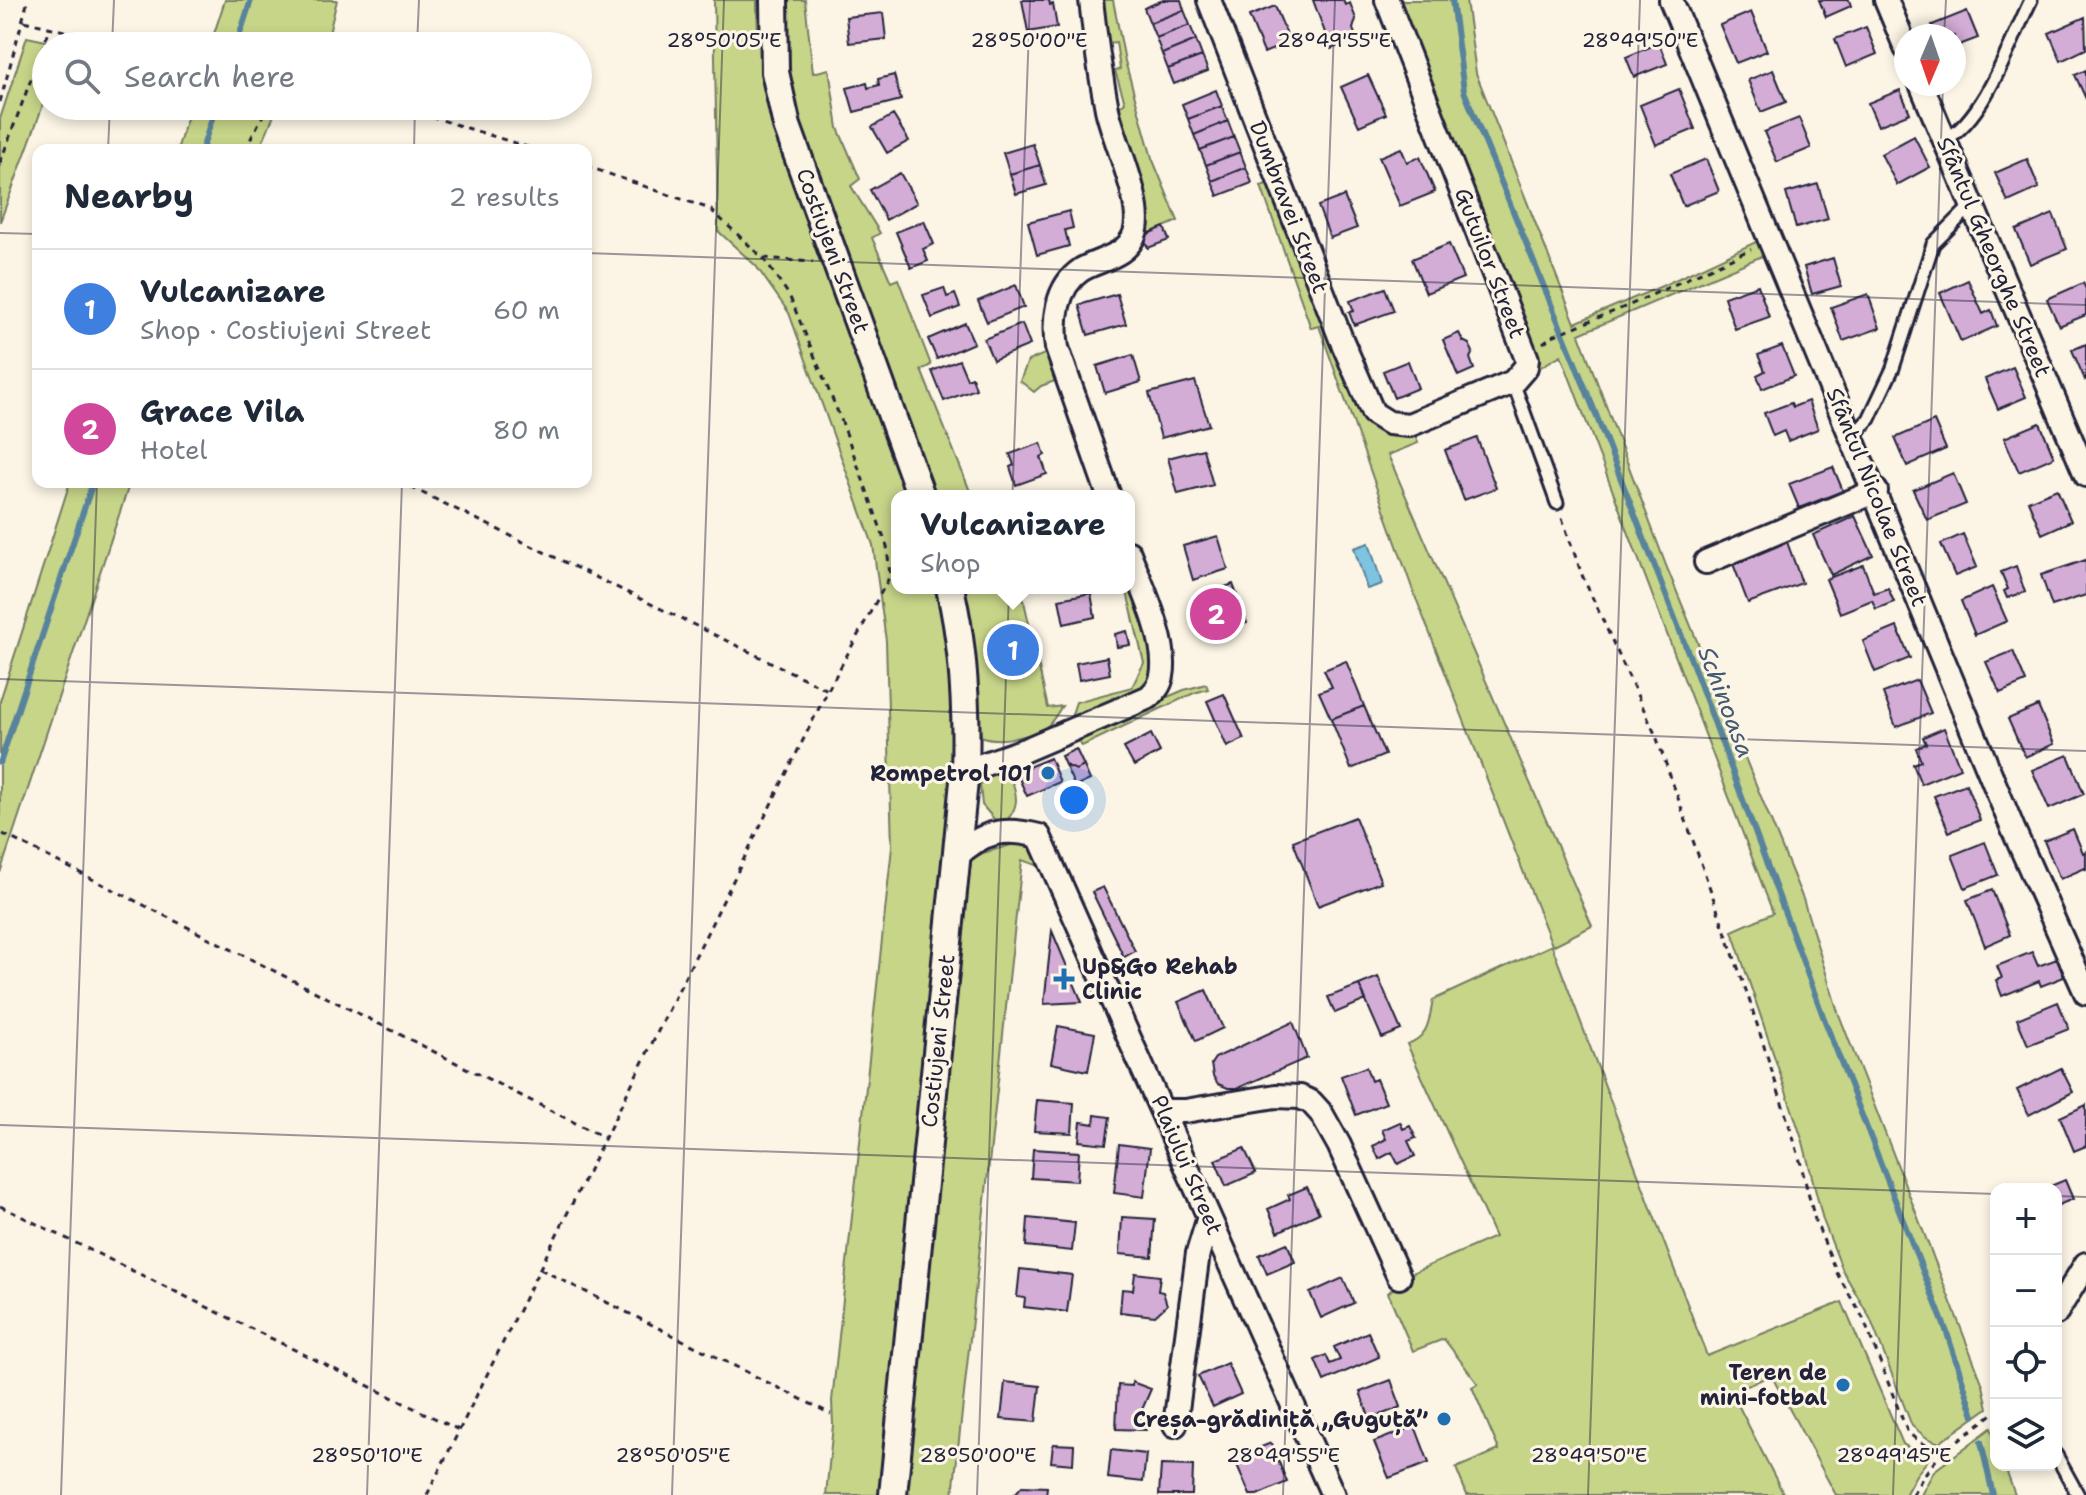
<!DOCTYPE html>
<meta charset="utf-8">
<style>
:root{--surface:#fff;--page:#f6f6f7;--text:#1f2937;--muted:#747a83;--line:#e0e1e3;--accent:#7c3aed}
body{margin:0;font-family:"Shantell Sans",sans-serif;background:var(--page);color:var(--text)}
.controls{position:absolute;right:24px;bottom:24px;display:grid;overflow:hidden;border-radius:16px;box-shadow:0 4px 12px #0003}
.controls button{width:72px;height:72px;display:grid;place-items:center;padding:0;border:0;border-bottom:2px solid var(--line);background:var(--surface);color:var(--text);font:40px sans-serif}
.compass{position:absolute;left:1894px;top:24px;width:72px;height:72px;border-radius:50%;background:var(--surface);box-shadow:0 4px 12px #0003;rotate:182deg}
.you{position:absolute;left:1074px;top:800px;width:28px;height:28px;margin:-20px;border:6px solid #fff;border-radius:50%;background:#1a73e8;box-shadow:0 0 0 12px #1a73e833}
.badge{display:grid;place-items:center;width:52px;height:52px;border-radius:50%;background:var(--accent);color:#fff;font-size:26px;font-weight:700}
.pin{position:absolute;translate:-50% -50%;border:4px solid #fff;box-shadow:0 2px 8px #0006}
.popup{position:absolute;left:891px;top:490px;width:244px;height:104px;box-sizing:border-box;display:grid;place-content:center;border-radius:16px;background:var(--surface);filter:drop-shadow(0 2px 6px #0005);font-size:26px;white-space:nowrap;color:var(--muted)}
.popup b{font-size:30px;color:var(--text)}
.popup::after{content:'';position:absolute;left:50%;top:100%;margin-left:-16px;border:16px solid transparent;border-top-color:var(--surface)}
.list{margin:0;padding:0;list-style:none}
h2{display:flex;justify-content:space-between;align-items:center;height:104px;margin:0;padding:0 32px;font-size:34px}
h2 small{font-size:26px;font-weight:400;color:var(--muted)}
.list li{display:grid;grid-template-columns:52px 1fr auto;gap:24px;align-items:center;box-sizing:border-box;height:120px;padding:0 32px;border-top:2px solid var(--line)}
.list b{display:block;font-size:30px;white-space:nowrap}
.list p{margin:0;font-size:26px;white-space:nowrap;color:var(--muted)}
.list em{font-size:26px;font-style:normal;color:var(--muted)}
.icon{flex:none;width:44px;height:44px;fill:none;stroke:currentColor;stroke-width:2;stroke-linecap:round;stroke-linejoin:round}
.map{position:relative;flex:none;width:2086px;height:1495px;overflow:hidden}
.search{position:absolute;background:var(--surface);box-shadow:0 4px 12px #0003;left:32px;top:32px;width:560px;height:88px;display:flex;align-items:center;gap:20px;box-sizing:border-box;padding:0 28px;border-radius:44px;color:var(--muted);font-size:30px}
.panel{position:absolute;background:var(--surface);box-shadow:0 4px 12px #0003;left:32px;top:144px;width:560px;height:344px;border-radius:16px}
.map>svg:first-child{display:block}
</style>
<div class="map">
<svg width="2086" height="1495" viewBox="0 0 2086 1495">
<rect width="100%" height="100%" fill="#fcf5e5"/>
<filter id="ink" filterUnits="userSpaceOnUse"><feTurbulence type="fractalNoise" baseFrequency=".0125" numOctaves="2"/><feDisplacementMap in="SourceGraphic" scale="16" xChannelSelector="R" yChannelSelector="G"/><feConvolveMatrix kernelMatrix="1 2 1 2 8 2 1 2 1" color-interpolation-filters="sRGB"/></filter>
<g filter="url(#ink)">
<path fill="#c7d589" stroke="#747c62" stroke-width="2" d="M225,0H337L326,46H210Z
M714,0H757C756,78 783,147 807,220C839,313 874,404 909,496H897V588H936L950,661L953,745L943,885L879,1495H826L833,1425L832,1401L892,847L886,641L873,545L789,313L756,266L718,231Z
M784,0H805L813,73L829,69L838,128L860,179L851,186L880,233L872,238L891,282L898,279L931,365L921,370L972,496H930L805,139L790,86Z
M1096,0H1113L1125,61L1152,158L1178,221L1143,236L1114,111L1125,102L1115,71L1120,69L1116,42L1101,44Z
M1396,0H1466L1476,73L1575,323L1662,286L1760,240L1767,254L1579,334L1667,568L1803,899L1838,1012L1983,1385L1988,1408L1939,1443L1927,1438L1912,1426L1870,1318L1843,1271L1823,1220L1803,1142L1732,931L1773,913L1561,355L1529,374Z
M27,37L65,45L46,46V97L0,222V119Z
M191,106H284L274,115L259,150H177Z
M1273,182L1356,386L1414,433L1418,443L1388,455L1592,926L1552,946L1707,1356L1842,1302L1903,1444L1916,1452L1932,1455L1916,1475L1905,1495H1836L1771,1375L1732,1393L1784,1495H1467L1456,1468L1499,1450L1472,1387L1478,1384L1444,1339L1413,1351L1388,1293L1407,1275L1495,1237L1407,1044C1429,1037 1429,1020 1433,1000L1552,945L1412,588L1319,326L1311,328L1261,186Z
M1049,352L1058,380L1041,386L1034,392L1020,381L1028,361Z
M70,482H130L0,873V701Z
M1129,569L1157,659L1150,684L1136,696L1069,723L1076,702L1132,687L1144,663L1126,588H1129Z
M961,588H1021L1048,708L1062,706C1057,713 1053,722 1046,727C1032,737 996,743 981,736L977,682Z
M1206,684L1208,689L1194,693L1082,746L1075,736L1184,690Z
M992,772L1012,781C1018,797 1018,809 1006,821L994,819L982,805L980,786Z
M1018,843C1032,846 1034,853 1039,866L1022,860L953,1495H906L971,859L983,853Z
M1991,1428L1996,1442V1465H2004L2015,1495H1921L1934,1471Z"/>
<path fill="#7ec3df" stroke="#59839d" stroke-width="2" d="M1369,543L1382,584L1367,589L1354,548Z"/>
<g fill="none" stroke-linecap="round" stroke-linejoin="round">
<path stroke="#59839d" stroke-width="6" d="M1452,0L1464,91L1593,407L1693,665L1823,1016L1946,1330L1974,1416
M236,46L251,0
M202,150L216,106
M0,763L93,482
M1981,1442L1993,1495"/>
</g>
<path fill="#d3add5" stroke="#22223b" stroke-width="2" d="M1022,0H1049L1050,5L1053,4L1057,27L1028,32Z
M1163,0H1181L1184,10L1150,23L1144,8Z
M1313,0H1343L1345,5L1350,3L1356,19L1353,29L1357,39L1331,49Z
M1819,0H1849L1851,6L1826,17Z
M1275,6L1290,42L1264,53L1249,16Z
M1184,10L1190,25L1156,38L1150,23Z
M1967,11L1978,38L1954,47V36H1937L1932,25Z
M1751,12L1767,51L1736,63L1720,25Z
M883,13L886,39L849,43L846,17Z
M2085,17L2086,49L2061,61L2049,33Z
M1190,25L1196,40L1162,54L1156,38Z
M1866,27L1877,54L1846,67L1835,39Z
M1196,40L1202,56L1168,69L1162,54Z
M1659,43L1667,64L1634,77L1626,57Z
M1202,56L1208,71L1174,84L1168,69Z
M1773,70L1786,102L1761,112L1748,80Z
M2086,70V99L2075,75Z
M894,75L901,100L854,112L847,88L867,83L868,88L879,85L878,79Z
M1368,75L1386,114L1359,126L1341,87Z
M1679,89L1695,129L1656,145L1640,105Z
M1216,90L1222,106L1188,119L1182,104Z
M1900,90L1910,113L1878,126L1868,103Z
M1222,106L1228,121L1194,135L1188,119Z
M893,115L909,141L887,153L872,127Z
M1799,118L1811,148L1777,162L1764,132Z
M1228,121L1234,137L1200,150L1194,135Z
M1914,136L1930,167L1897,185L1881,154Z
M1234,137L1240,152L1206,165L1200,150Z
M1033,144L1040,165L1010,174L1003,153Z
M1401,148L1407,162L1420,157L1435,192L1400,206L1379,157Z
M1240,152L1246,167L1212,181L1206,165Z
M1706,159L1719,191L1683,206L1670,174Z
M2027,159L2039,188L2008,202L1995,173Z
M1040,165L1046,185L1016,194L1010,174Z
M1246,167L1252,183L1218,196L1212,181Z
M900,173L917,203L886,220L870,190Z
M1818,184L1828,219L1796,228L1786,193Z
M1344,196L1357,228L1330,238L1318,206Z
M1069,211L1073,228L1065,230L1069,246L1037,255L1028,222Z
M2053,214L2067,249L2030,264L2016,230Z
M924,221L934,244L923,249L928,261L911,268L896,232Z
M1164,227L1169,240L1148,248L1143,236Z
M1449,244L1463,278L1426,293L1412,259Z
M1833,258L1841,286L1812,294L1804,267Z
M1968,280L1983,314L1991,310L1997,326L1961,342L1940,293Z
M2083,283L2086,289V315L2059,326L2047,299Z
M1016,285L1024,307L987,322L978,301Z
M1758,285L1769,317L1735,329L1724,297Z
M944,288L947,297L955,294L960,307L932,318L923,295Z
M1385,288L1394,311L1354,325L1349,312L1354,311L1350,301Z
M1117,294L1126,324L1088,335L1079,305Z
M1868,294L1880,328L1843,341L1831,307Z
M965,323L974,343L937,359L928,339Z
M1022,324L1030,345L993,360L984,339Z
M1459,333L1463,341L1469,344L1473,352L1470,358L1474,369L1458,376L1443,340Z
M2086,344V379L2085,380L2072,350Z
M1782,346L1794,376L1762,389L1757,375L1765,371L1758,355Z
M1133,355L1141,382L1105,393L1097,366Z
M959,360L967,379L972,377L976,389L944,401L932,371Z
M1408,361L1418,388L1394,398L1383,371Z
M2013,367L2026,397L1998,409L1985,379Z
M1195,381L1209,425L1161,438L1149,393Z
M1808,401L1818,429L1788,441L1784,431L1773,436L1764,413L1791,403L1793,407Z
M1934,421L1946,449L1907,466L1895,438Z
M2040,423L2054,457L2019,472L2004,438Z
M1477,438L1496,488L1464,500L1445,450Z
M1041,443L1045,455L1041,457L1047,474L1016,485L1010,467L1014,465L1010,454Z
M1203,449L1213,485L1178,494L1168,458Z
M1833,467L1843,491L1799,508L1789,484Z
M1953,473L1966,504L1927,520L1913,490Z
M2057,489L2071,521L2042,534L2028,501Z
M1855,516L1873,555L1831,575L1813,535Z
M1963,534L1977,567L1955,576L1941,544Z
M1218,536L1228,569L1193,580L1183,546Z
M1787,542L1802,583L1748,603L1732,561Z
M2086,560V595L2052,606L2041,575Z
M1863,565L1874,593L1888,588L1894,602L1876,609L1872,600L1840,613L1826,579Z
M2016,566L2025,592L2007,598L2004,591L2008,589L2001,572Z
M1233,584L1247,623L1208,637L1194,598Z
M1992,587L2007,621L1975,635L1961,601Z
M1091,593L1095,617L1064,624L1059,599Z
M1897,627L1910,658L1875,672L1863,641Z
M1127,631L1130,645L1117,647L1115,634Z
M2013,651L2026,682L2000,693L1986,662Z
M1107,657L1110,674L1079,680L1076,663Z
M1346,661L1364,706L1331,719L1319,692L1332,687L1324,670Z
M1917,680L1931,713L1896,727L1883,693Z
M1224,694L1244,739L1227,747L1207,701Z
M1364,706L1385,755L1351,769L1331,719Z
M2038,706L2054,744L2025,757L2008,719Z
M1944,728L1960,768L1921,784L1913,764L1921,761L1916,748L1926,744L1923,737Z
M1151,734L1160,752L1134,766L1124,748Z
M1076,749L1084,766L1076,770L1065,765L1061,756Z
M2068,755L2084,794L2049,809L2032,770Z
M1050,758L1060,782L1027,796L1016,772Z
M1065,765L1076,770L1084,766L1090,780L1075,787Z
M1966,784L1980,820L1949,832L1934,796Z
M1355,817L1381,882L1318,906L1293,841Z
M2073,829L2083,853L2086,851V870L2085,868L2060,879L2044,841Z
M1985,842L1998,875L1965,888L1952,855Z
M1103,887L1135,951L1124,957L1092,892Z
M1992,890L2010,935L1985,946L1967,900Z
M1052,931L1082,1002L1044,1004Z
M2032,952L2038,966L2057,959L2064,977L2041,986L2039,981L2002,996L1996,980L2002,978L1997,966Z
M1378,977L1401,1030L1382,1038L1359,985Z
M1359,985L1366,1000L1335,1013L1328,997Z
M1206,990L1223,1028L1196,1041L1178,1002Z
M2058,1002L2069,1029L2028,1045L2017,1019Z
M1293,1022L1307,1058L1238,1088H1228L1218,1084L1213,1076L1211,1064L1215,1058Z
M1058,1026L1095,1033L1088,1071L1051,1063Z
M1366,1067L1371,1081L1376,1079L1386,1103L1356,1115L1341,1076Z
M2061,1068L2073,1092L2029,1115L2017,1090Z
M1037,1100L1074,1103L1072,1133L1034,1131Z
M2086,1105V1146L2074,1151L2060,1117Z
M1095,1115L1110,1117L1106,1144L1079,1141L1081,1122L1094,1124Z
M1400,1122L1403,1129L1410,1126L1416,1138L1408,1141L1415,1156L1398,1164L1392,1152L1379,1159L1373,1146L1386,1139L1382,1130Z
M1119,1144L1150,1148L1144,1197L1114,1193Z
M1244,1148L1256,1173L1226,1186L1215,1160Z
M1033,1149L1079,1152L1077,1181L1031,1178Z
M2065,1180L2073,1199L2056,1206V1189L2048,1187Z
M1307,1187L1319,1213L1278,1232L1268,1209L1290,1199L1288,1195Z
M1122,1217L1155,1219L1152,1257L1120,1254Z
M1028,1218L1075,1223L1072,1251L1026,1246Z
M1287,1243L1295,1262L1267,1274L1259,1255Z
M1020,1269L1072,1275L1067,1312L1024,1307L1025,1298L1017,1297Z
M1135,1273L1160,1276L1158,1291L1163,1292L1167,1305L1155,1316L1120,1312L1122,1289L1133,1290Z
M1343,1278L1354,1303L1321,1318L1310,1293Z
M1368,1332L1379,1357L1324,1381L1315,1360L1326,1355L1330,1364L1340,1360L1334,1347Z
M1227,1363L1241,1394L1213,1407L1198,1376Z
M1391,1380L1401,1407L1370,1419L1360,1392Z
M1005,1382L1040,1386L1036,1422L1001,1419Z
M1132,1382L1151,1389L1141,1412L1149,1414L1146,1430L1116,1429L1118,1385L1132,1386Z
M1415,1426L1429,1463L1389,1478L1374,1442Z
M1271,1443L1287,1482L1257,1495H1250L1234,1458Z
M1053,1444L1074,1445L1073,1464L1051,1462Z
M1111,1450L1146,1454L1143,1482L1108,1478Z
M1161,1465L1193,1466L1192,1495H1159Z
M1022,1486L1047,1487L1046,1495H1014Z"/>
<g fill="none" stroke-linecap="round" stroke-linejoin="round">
<defs>
<path id="service" d="M1945,140C1986,117 2010,42 2031,0
M1513,382L1557,503
M1853,436L1869,419L1893,368L1933,244L1973,204
M2056,1455L2078,1495"/>
<path id="minor" d="M1091,0C1095,37 1100,73 1107,109C1113,139 1145,204 1135,233C1127,257 1099,259 1081,270C1056,287 1053,321 1057,348L1109,496
M1209,0L1341,339L1373,413L1389,423L1409,425L1513,382L1526,367L1527,359L1387,0
M1671,0L2013,829L2086,993
M1886,0L1906,48
M1921,84L2086,475
M1706,562L1876,491
M965,771L1025,750L1149,697C1155,691 1160,686 1162,676C1169,642 1141,585 1129,553
M956,857C983,831 1004,827 1039,836L1333,1495
M1164,1111H1185L1276,1096L1300,1097L1311,1102L1321,1113L1339,1145L1399,1277
M2056,1313L2086,1264
M1175,1425L1198,1253L1209,1217"/>
<path id="tertiary" d="M774,0L775,72L787,126L921,496
M893,1495L965,771C967,710 964,648 950,588"/>
</defs>
<use href="#service" stroke="#22223b" stroke-width="17"/>
<use href="#minor" stroke="#22223b" stroke-width="28"/>
<use href="#tertiary" stroke="#22223b" stroke-width="32"/>
<path stroke="#22223b" stroke-width="3" stroke-dasharray="6 6" stroke-linecap="butt" d="M24,21L125,46
M0,102L28,0
M254,106L265,111L270,106
M397,106L537,150
M245,150L265,111
M0,163L50,28
M586,166L710,209L763,258L813,262
M1543,343L1552,336L1630,305L1751,249
M400,482L828,690
M1562,518L1582,575L1656,736L1748,996L1798,1153L1815,1220L1838,1275L1863,1318L1907,1431C1919,1443 1928,1448 1945,1449
M3,834L605,1138
M0,1206L459,1430
M540,1269L831,1414
M427,1495L828,690L890,576L887,546L842,422L789,295L763,258
M1913,1495C1934,1451 1960,1441 1996,1411"/>
<use href="#service" stroke="#fcf5e5" stroke-width="11"/>
<use href="#minor" stroke="#fcf5e5" stroke-width="22"/>
<use href="#tertiary" stroke="#fcf5e5" stroke-width="26"/>
</g>
</g>
<path fill="none" stroke="#22223b" stroke-width="2" stroke-opacity="0.45" d="M1944,36L1946,0M112,46L114,0M417,46L419,0M108,150L110,106M414,150L415,106M0,233L38,234M586,253L2086,305M0,679L2086,751M0,1125L1996,1194M2056,1196L2086,1197M61,1495L97,482M367,1495L402,482M672,1495L724,0M977,1495L1030,0M1283,1495L1335,0M1588,1495L1640,0M1893,1495L1943,84"/>
<g fill="#1f6fb2" stroke="#fcf5e5" stroke-width="3">
<circle cx="1048" cy="773" r="8"/>
<path d="M1060 967h8v8h8v8h-8v8h-8v-8h-8v-8h8z"/>
<circle cx="1843" cy="1385" r="8"/>
<circle cx="1444" cy="1419" r="8"/>
</g>
<g text-anchor="middle" dominant-baseline="central" stroke-width="6" stroke-linejoin="round" paint-order="stroke">
<g font-size="22" fill="#22223b" stroke="#fcf5e5">
<text transform="translate(1289 207) rotate(69)">Dumbravei Street</text>
<text transform="translate(833 251) rotate(70)">Costiujeni Street</text>
<text transform="translate(1994 257) rotate(67)">Sfântul Gheorghe Street</text>
<text transform="translate(1490 263) rotate(69)">Gutuilor Street</text>
<text transform="translate(1877 497) rotate(68)">Sfântul Nicolae Street</text>
<text transform="translate(938 1041) rotate(-84)">Costiujeni Street</text>
<text transform="translate(1187 1165) rotate(67)">Plaiului Street</text>
</g>
<g font-size="22" font-weight="bold" fill="#22223b" stroke="#fcf5e5" text-anchor="end">
<text x="1032" y="773">Rompetrol 101</text>
<text x="1082" y="966" text-anchor="start">Up&amp;Go Rehab<tspan x="1082" dy="25">Clinic</tspan></text>
<text x="1827" y="1372">Teren de<tspan x="1827" dy="25">mini-fotbal</tspan></text>
<text x="1428" y="1419">Creșa-grădiniță „Guguță”</text>
</g>
<g font-size="24" font-style="italic" fill="#425a74" stroke="#fcf5e5">
<text transform="translate(1726 702) rotate(69)">Schinoasa</text>
</g>
</g>
<g font-size="20" text-anchor="middle" fill="#22223b" stroke="#fcf5e5" stroke-width="6" stroke-linejoin="round" paint-order="stroke">
<text x="724" y="47">28°50'05"E</text>
<text x="1029" y="47">28°50'00"E</text>
<text x="1334" y="47">28°49'55"E</text>
<text x="1640" y="47">28°49'50"E</text>
<text x="367" y="1462">28°50'10"E</text>
<text x="673" y="1462">28°50'05"E</text>
<text x="978" y="1462">28°50'00"E</text>
<text x="1283" y="1462">28°49'55"E</text>
<text x="1589" y="1462">28°49'50"E</text>
<text x="1894" y="1462">28°49'45"E</text>
</g>
</svg>
<div class="controls">
<button>+</button>
<button>−</button>
<button><svg class="icon" aria-label="locate" viewBox="0 0 24 24"><circle cx="12" cy="12" r="6"/><path d="M12 2v4M12 18v4M2 12h4M18 12h4"/></svg></button>
<button><svg class="icon" aria-label="layers" viewBox="0 0 24 24"><path d="M12 4l9 5-9 5-9-5zM3 14l9 5 9-5"/></svg></button>
</div>
<svg class="compass" viewBox="-18 -18 36 36"><path d="M0-13l5 13h-10z" fill="#e53935"/><path d="M0 13l5-13h-10z" fill="#747a83"/></svg>
<div class="you"></div>
<div class="pin badge" style="left:1013px;top:650px;background:#3f7fe0">1</div>
<div class="popup"><b>Vulcanizare</b>Shop</div>
<div class="pin badge" style="left:1216px;top:614px;background:#d1479c">2</div>
<div class="search"><svg class="icon" aria-label="search" viewBox="0 0 24 24"><circle cx="10" cy="10" r="6"/><path d="M15 15l6 6"/></svg>Search here</div>
<section class="panel">
<h2>Nearby<small>2 results</small></h2>
<ul class="list">
<li><span class="badge" style="background:#3f7fe0">1</span><div><b>Vulcanizare</b><p>Shop · Costiujeni Street</p></div><em>60 m</em></li>
<li><span class="badge" style="background:#d1479c">2</span><div><b>Grace Vila</b><p>Hotel</p></div><em>80 m</em></li>
</ul>
</section>
</div>
